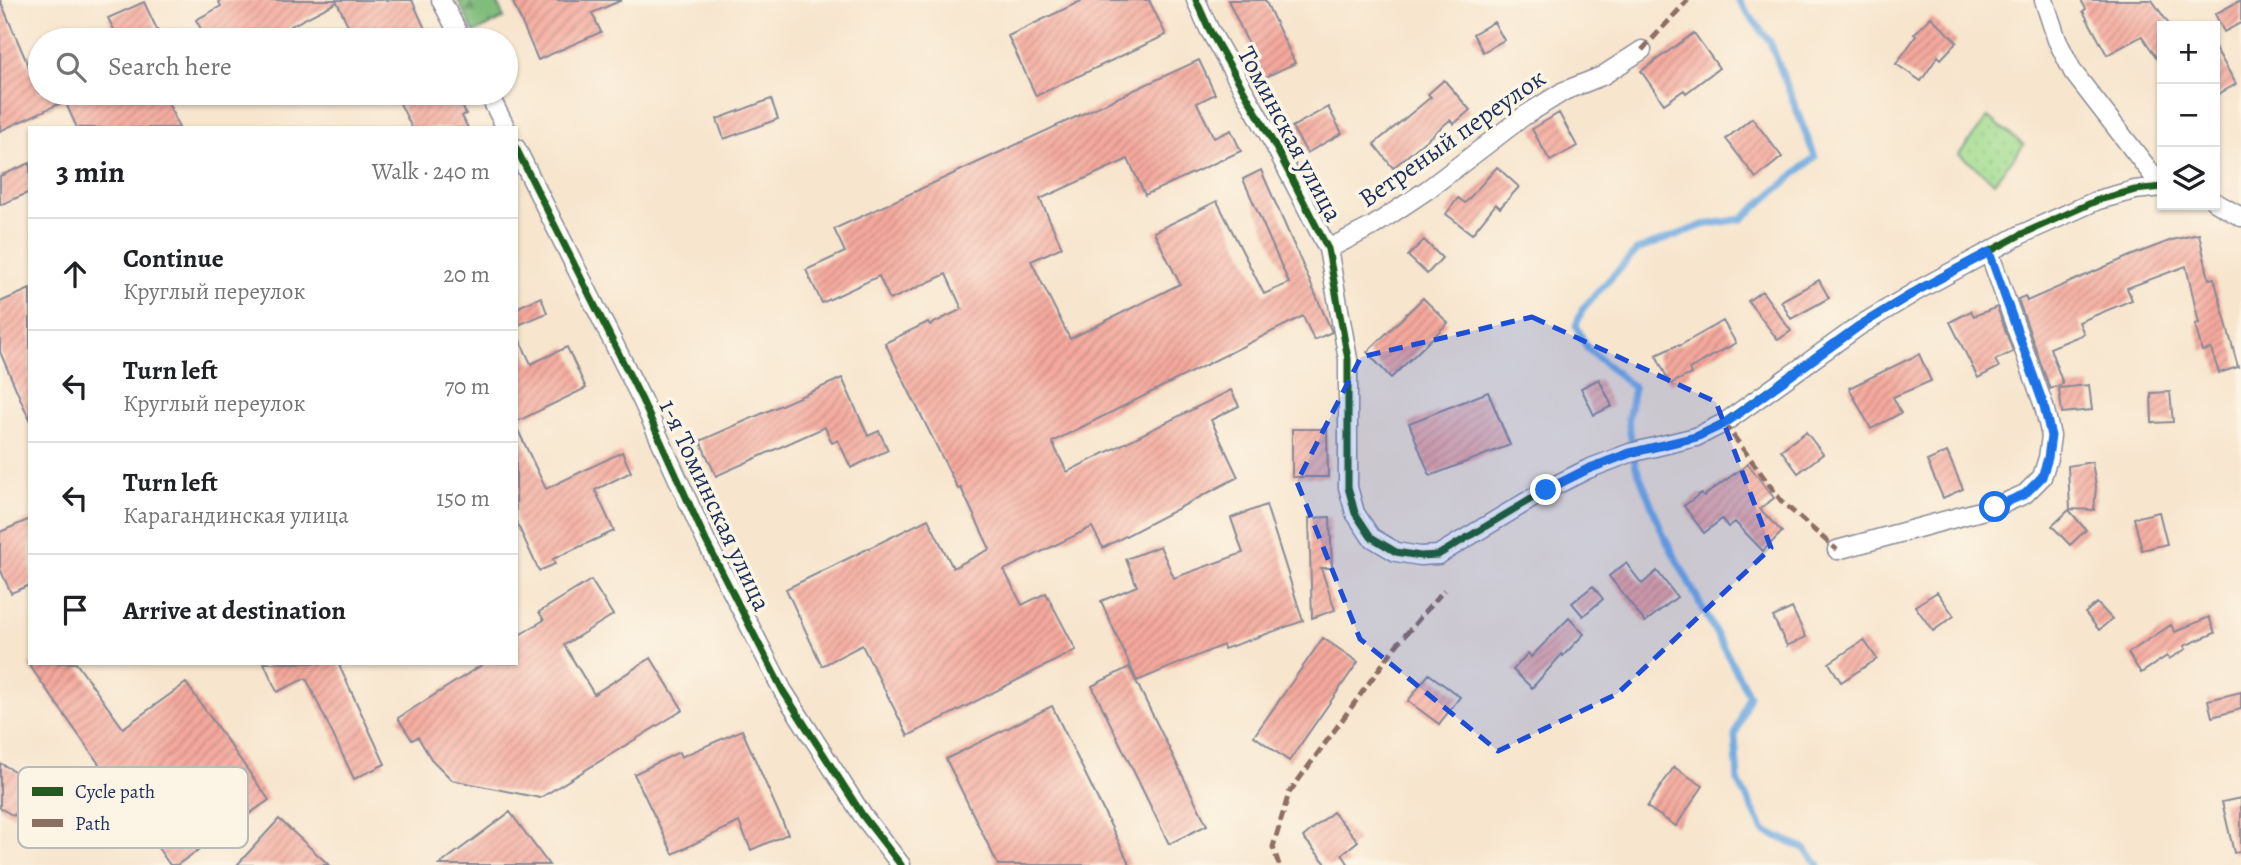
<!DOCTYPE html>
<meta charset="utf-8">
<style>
:root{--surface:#fff;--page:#f6f6f6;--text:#202124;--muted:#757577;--line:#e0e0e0}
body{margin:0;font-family:Alegreya,serif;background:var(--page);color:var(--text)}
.controls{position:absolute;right:21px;top:21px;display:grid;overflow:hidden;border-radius:0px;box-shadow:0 2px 5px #0004}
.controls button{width:63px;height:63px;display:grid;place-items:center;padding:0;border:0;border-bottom:2px solid var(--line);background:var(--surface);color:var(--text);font:35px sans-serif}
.stop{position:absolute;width:21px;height:21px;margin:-16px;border:5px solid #1a73e8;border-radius:50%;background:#fff}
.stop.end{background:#1a73e8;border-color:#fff;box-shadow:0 2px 7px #0008}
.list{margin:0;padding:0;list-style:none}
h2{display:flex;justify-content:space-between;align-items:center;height:91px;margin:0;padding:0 28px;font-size:30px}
h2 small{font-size:23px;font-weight:400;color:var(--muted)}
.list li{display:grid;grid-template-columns:46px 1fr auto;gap:21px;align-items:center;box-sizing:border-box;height:112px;padding:0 28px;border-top:2px solid var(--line)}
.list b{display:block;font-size:26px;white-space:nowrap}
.list p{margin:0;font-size:23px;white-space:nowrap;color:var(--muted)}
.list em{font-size:23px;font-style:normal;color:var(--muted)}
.icon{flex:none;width:38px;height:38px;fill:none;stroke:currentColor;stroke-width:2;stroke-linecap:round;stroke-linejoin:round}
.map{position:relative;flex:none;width:2241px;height:865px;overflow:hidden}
.search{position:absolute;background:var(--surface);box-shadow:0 2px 5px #0004;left:28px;top:28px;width:490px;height:77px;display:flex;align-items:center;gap:18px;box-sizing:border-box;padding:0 24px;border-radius:38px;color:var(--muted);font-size:26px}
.panel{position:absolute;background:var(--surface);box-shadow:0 2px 5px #0004;left:28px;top:126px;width:490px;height:539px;border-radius:0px}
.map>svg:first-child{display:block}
</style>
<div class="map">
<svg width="2241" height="865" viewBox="0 0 2241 865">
<defs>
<pattern id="grass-dots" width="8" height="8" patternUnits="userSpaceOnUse" patternTransform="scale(1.75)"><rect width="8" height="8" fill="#a0dc90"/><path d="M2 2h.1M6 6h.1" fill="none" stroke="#89bd7f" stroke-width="1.8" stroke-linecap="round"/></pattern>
<pattern id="forest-firs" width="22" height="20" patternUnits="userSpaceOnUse" patternTransform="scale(1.75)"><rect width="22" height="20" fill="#80bc7a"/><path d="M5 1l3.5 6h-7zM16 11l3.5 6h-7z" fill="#689967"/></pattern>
<pattern id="building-hatch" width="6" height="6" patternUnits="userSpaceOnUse" patternTransform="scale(1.75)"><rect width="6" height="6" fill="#f5a99d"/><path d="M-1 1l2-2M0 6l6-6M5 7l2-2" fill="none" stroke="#c68a83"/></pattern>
</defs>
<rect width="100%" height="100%" fill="#fcf5e5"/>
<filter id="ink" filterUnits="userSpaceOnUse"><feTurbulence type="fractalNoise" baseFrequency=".0143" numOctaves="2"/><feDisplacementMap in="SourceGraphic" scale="14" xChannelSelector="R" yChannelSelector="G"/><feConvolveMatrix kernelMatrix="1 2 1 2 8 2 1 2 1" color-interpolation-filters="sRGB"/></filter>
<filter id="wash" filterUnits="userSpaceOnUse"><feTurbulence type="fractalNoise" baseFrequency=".00686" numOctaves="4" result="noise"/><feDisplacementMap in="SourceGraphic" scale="28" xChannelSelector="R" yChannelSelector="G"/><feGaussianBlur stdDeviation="1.57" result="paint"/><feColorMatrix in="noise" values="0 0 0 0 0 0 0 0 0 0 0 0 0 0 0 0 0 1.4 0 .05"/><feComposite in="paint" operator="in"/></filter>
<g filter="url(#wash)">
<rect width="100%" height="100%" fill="#f7e5cd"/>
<path fill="url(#grass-dots)" stroke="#5e8677" stroke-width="2" d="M1988,117L2024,145L1994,182L1959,154Z"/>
<path fill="url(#forest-firs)" stroke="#4e766c" stroke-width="2" d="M458,0H496L504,18L474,33Z"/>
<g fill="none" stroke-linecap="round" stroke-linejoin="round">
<path stroke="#70abe1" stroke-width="7" d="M1738,0L1770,42L1815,157L1742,219L1703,225L1637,250L1583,308L1576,325L1587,348L1634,388L1628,419L1635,464L1664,536L1749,695L1735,736L1738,781L1764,831L1804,848L1819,865"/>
</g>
<g id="blocks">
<path fill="url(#building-hatch)" d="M0,0L40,93H164L179,128H77L65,101L0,131Z
M218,0H412L430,40H355L337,2L264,40H207L196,20L221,6Z
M512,0H622L592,13L601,32L538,60Z
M1083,0H1149L1166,35L1036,96L1008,36Z
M1228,0H1265L1295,63L1264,78Z
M2081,0H2152L2170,26H2162V66L2142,36L2107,55L2083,11L2086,9Z
M2241,0V23L2224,32L2215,14Z
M144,2L162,40H119L108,18Z
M1931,17L1957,42L1941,59L1938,56L1921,81L1896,64L1916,36L1914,34Z
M1494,22L1504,40L1483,52L1473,34Z
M1694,33L1719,68L1686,93L1684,90L1664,104L1641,71Z
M2215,47L2236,84L2215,96Z
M1199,60L1215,94L1197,103L1214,138L1231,130L1241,151L1145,195L1128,159L1040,199L1062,247L1031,261L1070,339L1180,284L1154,232L1217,201L1264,294L1289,283L1243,179L1261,170L1332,332L1314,340L1303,316L1052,442L1067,472L1231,390L1239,406L1211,420L1238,477L1103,548L1092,527L1004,570L1022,605L1046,593L1076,650L908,736L862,645L822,666L786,589L928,519L953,568L990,549L961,488L958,489L885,343L928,322L930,325L962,309L946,274L890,300L879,276L822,303L806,270L845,252L834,229Z
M1444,80L1470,110L1454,124L1450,120L1393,168L1374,144L1431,97L1428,94Z
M395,93H456L466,114L462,116L468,128H412Z
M771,99L778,119L724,139L717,119Z
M1328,107L1342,133L1307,153L1292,127Z
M1559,113L1577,146L1550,161L1532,129Z
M1752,118L1782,157L1756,178L1726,139Z
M30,163V192L0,205V176Z
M1497,167L1519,187L1500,208L1496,204L1472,234L1446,214L1458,198L1465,203Z
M2199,234L2209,279L2214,278L2238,367L2219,373L2211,349L2202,351L2195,324L2199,323L2186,266L2127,288L2132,300L2079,322L2084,334L2050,348L2063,384L2050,389L2018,299L2025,296L2027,301L2130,256L2172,240Z
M1424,240L1442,258L1427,274L1408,256Z
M1819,280L1829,298L1791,319L1781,301Z
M30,289V421L0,352V302Z
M1762,291L1791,331L1778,340L1748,301Z
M541,297L547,313L516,326V308Z
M1423,298L1448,323L1391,378L1367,352Z
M1997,307L2013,352L1995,360L1999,367L1978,378L1950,322L1971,311L1974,316Z
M1723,321L1736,343L1689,369L1691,374L1670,384L1656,355L1678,345L1679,346Z
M516,332L531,364L567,347L586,388L516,422Z
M1919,354L1931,381L1893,397L1901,413L1871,429L1849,388Z
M842,378L868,436L879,431L888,450L851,468L838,440L832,443L825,427L716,476L700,441Z
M1599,379L1612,406L1594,415L1581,388Z
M2089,385L2092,410L2062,413L2059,388Z
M1488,392L1510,445L1430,476L1409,423Z
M2170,392L2173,422L2152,423L2151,393Z
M516,426L546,489L622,452L631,472L595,490L614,531L553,559L555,564L539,571L516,521Z
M1292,429H1327L1328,477H1292Z
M1806,432L1823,454L1798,473L1781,450Z
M1947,452L1963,489L1943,498L1927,461Z
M2092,462L2096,486L2094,510L2070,509L2068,466Z
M1748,464L1774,498L1760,509L1782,532L1763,551L1735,522L1728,527L1722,519L1704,533L1684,506L1701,493L1704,496Z
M1266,505L1303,621L1224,649L1223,645L1137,681L1101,601L1137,586L1126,559L1160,546L1174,578L1243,553L1231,518Z
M2069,510L2086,530L2070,545L2052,526Z
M2159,512L2167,544L2142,550L2134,518Z
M1330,517L1332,568H1321L1335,610L1312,618L1309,518Z
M30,519V585L11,593L0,569V532Z
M1626,563L1642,584L1657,571L1677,597L1645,622L1609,576Z
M591,580L613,615L564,645L594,694L651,658L683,710L540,798L452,780L431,759L418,737L412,740L398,718L485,663H516V637L544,620L539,612Z
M1593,586L1603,599L1583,616L1572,603Z
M1937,592L1954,616L1933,631L1915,606Z
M2097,603L2112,619L2099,630L2085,613Z
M1792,608L1806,637L1787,646L1773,617Z
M2209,617L2215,633L2184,646L2186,649L2169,659L2167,656L2141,673L2128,653L2171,625L2175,632Z
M1569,618L1584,634L1563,656L1562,654L1532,688L1513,670L1528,653L1531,657Z
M1323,638L1358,662L1289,761L1254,736Z
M1864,640L1877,659L1841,682L1829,663Z
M28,663H76L123,728L186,683L269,800L177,865H170Z
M264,663H338L385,764L354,779L306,678L277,692Z
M1129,667L1207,825L1169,844L1092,686Z
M1429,674L1460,697L1439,724L1408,701Z
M2241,692V709L2212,717L2208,700Z
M1052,706L1130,865H998L946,759Z
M742,730L788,834L751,850L739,822L673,854L634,774L679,752L681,757Z
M0,763L34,782L14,816L0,808Z
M1674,767L1703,786L1676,826L1647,807Z
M2241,798V852L2234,853L2222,802Z
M510,812L549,865H439Z
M1333,812L1358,841L1342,854L1349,865H1327L1303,837Z
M279,819L329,865H237Z"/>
</g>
</g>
<g filter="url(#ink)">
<use href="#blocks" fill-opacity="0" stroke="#898a96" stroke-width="2"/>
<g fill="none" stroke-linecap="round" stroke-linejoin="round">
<defs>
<path id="street" d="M441,0L462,40
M1196,0L1209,29L1274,144L1328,249L1348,359V487L1355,513L1371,537L1396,552L1420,556L1438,555L1546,490L1588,469L1630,453L1696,437L1724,423L1859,326L1920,289L2022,234L2098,200L2135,190L2162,187
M2044,0L2057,40L2073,72L2162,187
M488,93L506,128
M516,148L642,400L706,541L783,691L863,816L901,865
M2215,202L2241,217
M1328,249L1373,226L1427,190L1524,116L1564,91L1602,76L1642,50
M1837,550L1995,507L2025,494L2042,477L2048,458L2051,436L2044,406L1989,252"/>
</defs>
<use href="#street" stroke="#898a96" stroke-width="21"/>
<use href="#street" stroke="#fff" stroke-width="18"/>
<path stroke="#8d6e63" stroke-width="5" stroke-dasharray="10 5" stroke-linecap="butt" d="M1642,50L1688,0
M1724,423L1782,502L1837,550
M1279,865L1273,847L1289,793L1395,647L1444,590"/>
<defs>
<path id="cycleway" d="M1196,0L1209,29L1274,144L1328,249L1348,359V487L1355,513L1371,537L1396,552L1420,556L1438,555L1546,490L1588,469L1630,453L1696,437L1724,423L1859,326L1920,289L2022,234L2098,200L2135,190L2162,187
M516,148L642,400L706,541L783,691L863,816L901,865"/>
</defs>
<use href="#cycleway" stroke="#fcf5e5" stroke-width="11"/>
<use href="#cycleway" stroke="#1b5e20" stroke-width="7"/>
</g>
</g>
<g fill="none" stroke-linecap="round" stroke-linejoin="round" filter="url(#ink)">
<path stroke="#1a73e8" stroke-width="9" d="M1546,490L1588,469L1630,453L1696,437L1724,424L1859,326L1920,289L1989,252L2044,406L2051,436L2048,458L2042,477L2025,494L1995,507"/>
</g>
<path fill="#1d4ed8" fill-opacity="0.2" stroke="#1d4ed8" stroke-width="5" stroke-dasharray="14 9" stroke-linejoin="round" d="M1532,317L1716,402L1771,548L1617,694L1498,751L1360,639L1297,482L1361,357Z"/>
<g text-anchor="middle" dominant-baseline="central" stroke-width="7" stroke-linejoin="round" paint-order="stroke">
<g font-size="26" fill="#1b2f5e" stroke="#fcf5e5">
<text transform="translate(1290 134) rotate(62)">Томинская улица</text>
<text transform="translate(1452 138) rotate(-35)">Ветреный переулок</text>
<text transform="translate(715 505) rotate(65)">1-я Томинская улица</text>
</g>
</g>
<rect x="18" y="767" width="230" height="81" rx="10" fill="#fcf5e5" stroke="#b8babc" stroke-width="2"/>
<rect x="32" y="787" width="31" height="9" fill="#1b5e20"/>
<rect x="32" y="819" width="31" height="8" fill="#8d6e63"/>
<g font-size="19" fill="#1b2f5e">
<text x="75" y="798">Cycle path</text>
<text x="75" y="830">Path</text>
</g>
</svg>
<div class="controls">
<button>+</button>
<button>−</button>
<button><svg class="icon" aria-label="layers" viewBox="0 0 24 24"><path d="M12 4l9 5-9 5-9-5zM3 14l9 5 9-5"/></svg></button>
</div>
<div class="stop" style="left:1995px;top:507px"></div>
<div class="stop end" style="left:1546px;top:490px"></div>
<div class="search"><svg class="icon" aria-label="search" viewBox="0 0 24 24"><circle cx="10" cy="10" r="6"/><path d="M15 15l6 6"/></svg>Search here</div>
<section class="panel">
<h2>3 min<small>Walk · 240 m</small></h2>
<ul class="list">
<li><svg class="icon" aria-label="ahead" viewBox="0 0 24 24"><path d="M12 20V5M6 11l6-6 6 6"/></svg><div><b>Continue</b><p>Круглый переулок</p></div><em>20 m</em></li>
<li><svg class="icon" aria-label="left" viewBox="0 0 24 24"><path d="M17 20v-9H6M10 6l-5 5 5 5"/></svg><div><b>Turn left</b><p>Круглый переулок</p></div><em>70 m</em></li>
<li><svg class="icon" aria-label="left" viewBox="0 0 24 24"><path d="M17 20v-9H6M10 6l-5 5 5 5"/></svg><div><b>Turn left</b><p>Карагандинская улица</p></div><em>150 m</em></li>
<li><svg class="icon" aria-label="arrive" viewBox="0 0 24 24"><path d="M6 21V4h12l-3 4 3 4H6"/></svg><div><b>Arrive at destination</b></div></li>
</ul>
</section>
</div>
